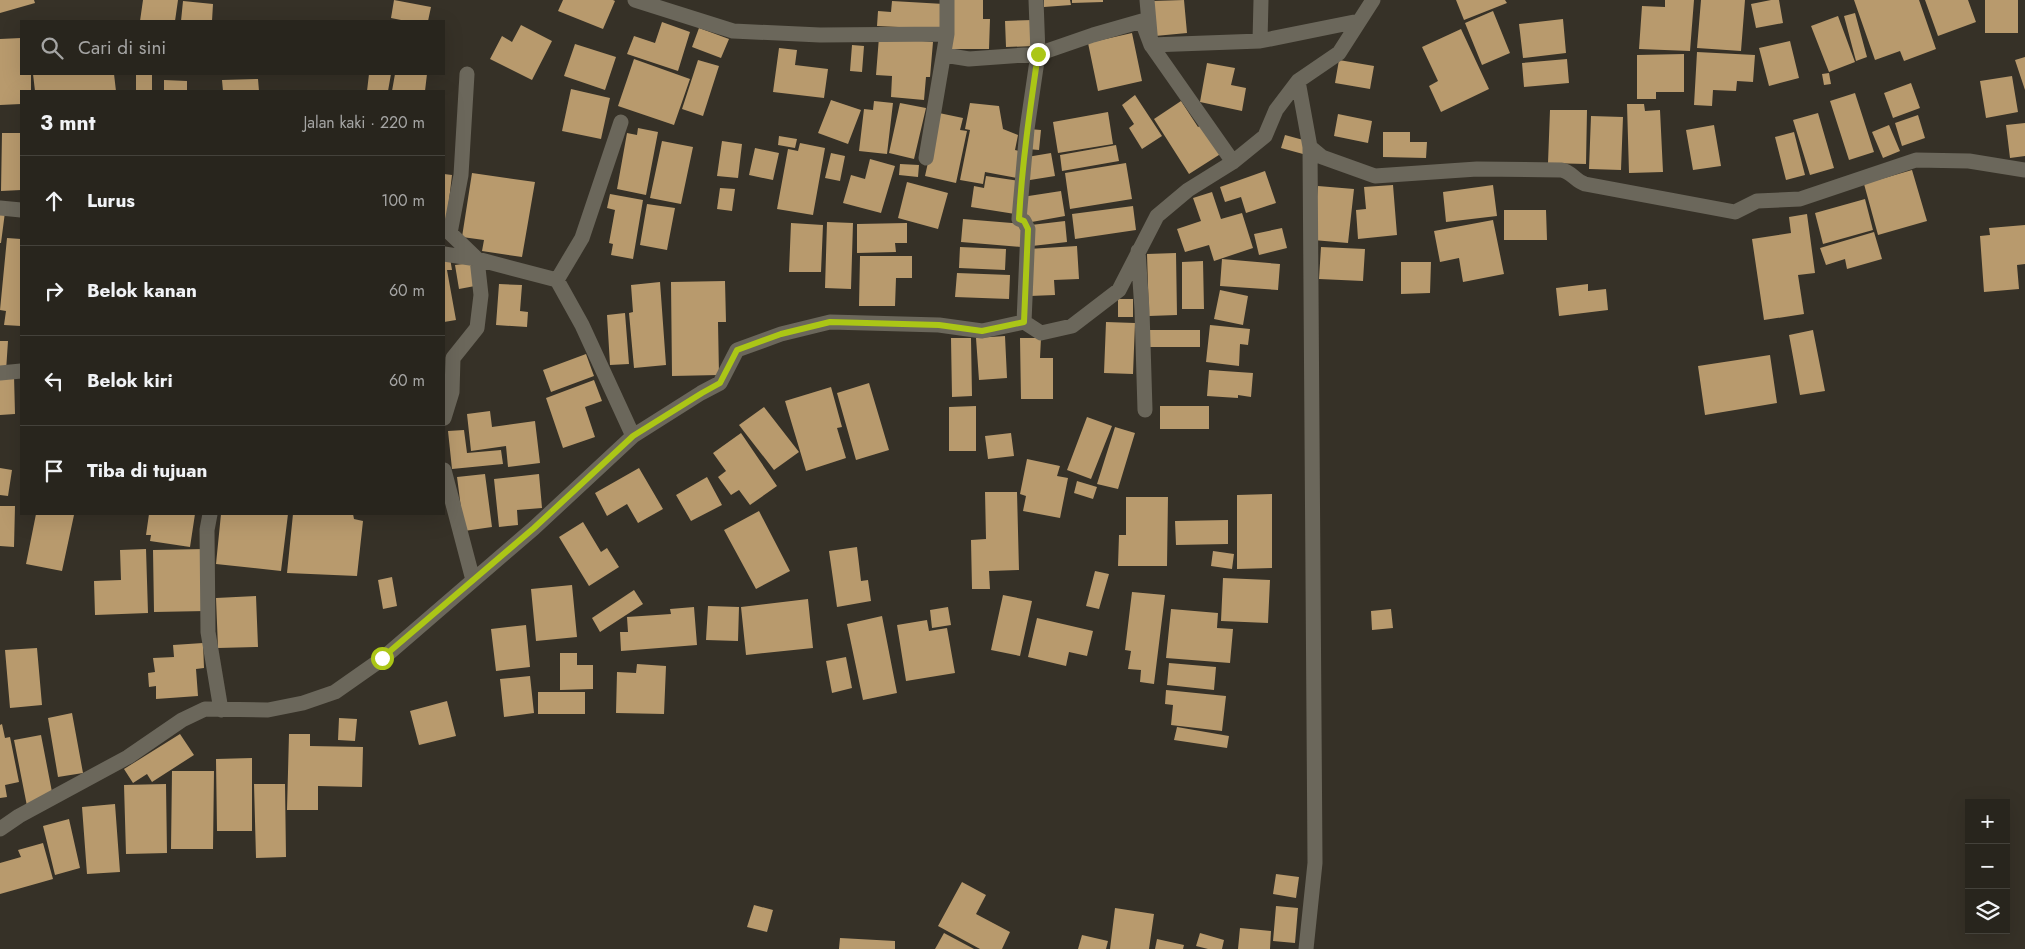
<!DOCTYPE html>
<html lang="id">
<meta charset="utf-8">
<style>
:root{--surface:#28251d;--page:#34312a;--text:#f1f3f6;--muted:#a5a5a4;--line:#44423b}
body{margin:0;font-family:Jost,sans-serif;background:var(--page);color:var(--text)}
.controls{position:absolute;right:15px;bottom:15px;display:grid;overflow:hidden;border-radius:0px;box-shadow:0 5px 20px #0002}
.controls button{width:45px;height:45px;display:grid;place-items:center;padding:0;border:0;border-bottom:1px solid var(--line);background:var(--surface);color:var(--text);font:25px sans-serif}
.stop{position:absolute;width:15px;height:15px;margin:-11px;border:4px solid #abc616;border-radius:50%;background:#fff}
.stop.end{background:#abc616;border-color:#fff;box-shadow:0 1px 5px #0008}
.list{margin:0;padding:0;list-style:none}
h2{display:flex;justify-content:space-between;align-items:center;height:65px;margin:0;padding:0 20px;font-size:21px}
h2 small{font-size:16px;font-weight:400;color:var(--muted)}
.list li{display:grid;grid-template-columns:32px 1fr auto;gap:15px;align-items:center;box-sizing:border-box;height:90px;padding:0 20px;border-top:1px solid var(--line)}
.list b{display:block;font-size:19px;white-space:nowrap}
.list em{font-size:16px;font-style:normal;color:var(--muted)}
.icon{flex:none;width:28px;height:28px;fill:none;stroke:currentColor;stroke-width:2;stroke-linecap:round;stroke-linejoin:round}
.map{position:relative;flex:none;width:2025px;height:949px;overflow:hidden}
.search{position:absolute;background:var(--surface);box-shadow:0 5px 20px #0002;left:20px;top:20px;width:425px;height:55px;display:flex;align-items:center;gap:12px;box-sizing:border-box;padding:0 18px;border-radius:0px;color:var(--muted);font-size:19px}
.panel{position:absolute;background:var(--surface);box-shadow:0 5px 20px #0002;left:20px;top:90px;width:425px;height:425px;border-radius:0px}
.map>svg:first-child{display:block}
</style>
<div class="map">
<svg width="2025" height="949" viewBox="0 0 2025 949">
<rect width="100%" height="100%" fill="#363127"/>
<path fill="#b89a6d" d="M0,0H34L35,3L0,13Z
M143,0H178L175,21H140Z
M394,0L431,7L428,21H406L391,18Z
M563,0H613L615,1L603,29L558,11Z
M952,0H983V19H990L989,49H952Z
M1044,0H1070L1071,5L1044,7Z
M1072,0H1103V2L1072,3Z
M1184,0L1187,33L1155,36L1152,1Z
M1456,0H1505L1507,3L1464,20Z
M1665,0H1694L1690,51L1639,49L1642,6L1665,7Z
M1701,0H1745L1741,51L1697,48Z
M1771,0H1779L1783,23L1756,28L1751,4Z
M1854,0H1919L1936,49L1904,61L1900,51L1875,60Z
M1925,0H1968L1976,22L1938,36Z
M1985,0H2018V33H1985Z
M183,1L213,4L212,21H181Z
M892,1L944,4L942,29L877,26L878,11L891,12Z
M1493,11L1510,53L1482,65L1465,23Z
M1855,13L1867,57L1856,61L1844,16Z
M1838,16L1855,62L1829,72L1811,26Z
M1563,19L1566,53L1523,58L1519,24Z
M1033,20L1035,46L1006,47L1005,21Z
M662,22L690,32L678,71L627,54L634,36L655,43Z
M521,25L552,41L532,80L490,59L502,36L512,42Z
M699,28L729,39L721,58L692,47Z
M1461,29L1489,89L1441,112L1429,86L1438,81L1422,47Z
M1132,33L1142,81L1098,91L1088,43Z
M879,37L933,42L930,77H926L924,100L891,97L892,76L876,75Z
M21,38V74H31V91H21V104L0,105V39Z
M1790,41L1799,78L1769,86L1759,48Z
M575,44L616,57L605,90L564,76Z
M852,45L864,46L862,72L850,71Z
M779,48L797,50L795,65L828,69L824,98L773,92Z
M1697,52L1755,55L1753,82L1737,81L1736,91L1713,90L1712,106L1694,105Z
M1684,54V92H1656V99H1637V55Z
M2025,57V90L2015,60Z
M634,59L690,79L674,125L618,106Z
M1567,59L1569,83L1524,87L1522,63Z
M698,60L719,66L703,116L682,109Z
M1339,60L1374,66L1370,89L1335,83Z
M1207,63L1235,68L1231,85L1246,88L1242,111L1200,102Z
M1829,73L1831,84L1824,85L1822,74Z
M33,74H114L116,91H35Z
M136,74H152V91H136Z
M369,74H391L388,91H367Z
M395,74H427L425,91H392Z
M2012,76L2018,112L1986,118L1980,81Z
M258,79L259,91H223L222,80Z
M164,80L187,81V91H164Z
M1911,83L1920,108L1893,118L1884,93Z
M571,89L610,98L601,139L562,131Z
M1855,93L1874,152L1849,160L1830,101Z
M1135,95L1162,136L1142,149L1129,128L1134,124L1122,105Z
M831,100L861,110L848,144L818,133Z
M874,101L893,103L887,154L859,151L864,109L873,110Z
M1181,101L1198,127L1203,124L1222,153L1189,174L1154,119Z
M900,103L926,108L914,159L889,153Z
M970,103L999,106L1003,129L1018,135L1015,150L1023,152L1017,178L985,172L983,184L960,180L970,130L965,129Z
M1627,104H1644L1645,111L1660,110L1663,172L1629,173Z
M1550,110H1587L1586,164L1548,163Z
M1108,112L1113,144L1058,153L1053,122Z
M939,113L963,118L960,130L967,131L956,183L925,176Z
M1818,113L1834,168L1810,175L1793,120Z
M1338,114L1372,121L1368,143L1334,136Z
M1918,115L1925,138L1902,146L1895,123Z
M1591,116L1623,117L1621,170L1589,169Z
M2025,123V156L2010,158L2006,125Z
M1714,125L1721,166L1693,170L1686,130Z
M1889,125L1900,151L1883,158L1872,132Z
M638,128L658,132L646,195L617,189L627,133L637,135Z
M1029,129L1041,130L1039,150L1027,149Z
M1383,132H1410V142H1427L1426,158L1383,157Z
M1794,132L1805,175L1786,180L1775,137Z
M2,133H21V190L1,191Z
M1285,135L1307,141L1303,154L1281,148Z
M779,136L797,139L795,148L778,145Z
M662,141L693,147L681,204L650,198Z
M722,141L742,144L738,178L717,176Z
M800,143L825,148L813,215L777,209L788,149L798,151Z
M1116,145L1119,161L1062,171L1060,155Z
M755,148L779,153L773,180L749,175Z
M831,153L845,156L840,181L825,178Z
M1051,153L1055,176L1030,180L1027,157Z
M870,159L895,166L881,213L843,203L851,175L865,179Z
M1126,163L1132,199L1070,209L1065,173Z
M900,164L919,165L918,177L899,175Z
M1912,170L1927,221L1878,235L1864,184Z
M1265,171L1276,203L1246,213L1241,197L1225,202L1220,187Z
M472,173L535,182L522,257L482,251L484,240L462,237Z
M444,174L452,175L446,226H444Z
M986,176L1020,181L1015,214L971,207L974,186L984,188Z
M907,182L948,193L938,229L898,218Z
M1393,185L1397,235L1358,239L1356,210L1366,209L1364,187Z
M1493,185L1497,216L1446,222L1443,192Z
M1318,186L1354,189L1348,243L1313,240Z
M720,188L735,189L732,211L717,209Z
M1061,191L1065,216L1026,223L1022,197Z
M1212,192L1221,219L1242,213L1253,248L1214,261L1209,245L1185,252L1177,229L1201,221L1193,198Z
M610,194L643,200L633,259L611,255L613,244L609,243L615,210L607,208Z
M1865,199L1873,230L1823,244L1815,213Z
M647,204L675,208L667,250L640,245Z
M1133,206L1136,230L1075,239L1072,214Z
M1504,210H1546L1547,240H1504Z
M0,211L5,212L1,243H0Z
M1807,214L1815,273L1798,275L1804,314L1764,320L1752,239L1791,233L1789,217Z
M963,219L1023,224L1021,247L961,242Z
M1493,220L1504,274L1463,282L1459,258L1440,262L1434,231Z
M1065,221L1067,242L1032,246L1031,225Z
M827,222L853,223L851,289L825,288Z
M791,223L823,225L821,272H789Z
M907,223V243H895L896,252L857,253V224Z
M2025,225V264L2017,265L2019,289L1984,292L1980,236L1990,235L1989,228Z
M1282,228L1287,248L1259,255L1254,234Z
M1874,232L1882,259L1847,269L1845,259L1826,265L1820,248Z
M7,238L21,239V326L4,325L6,311L0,310Z
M1077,246L1079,279L1054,280L1055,295L1030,296L1028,249Z
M960,247L1006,249L1005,270L959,268Z
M1321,247L1365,249L1363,281L1319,279Z
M1176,253L1177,315L1149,316L1147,254Z
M860,256H912V278H896L895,306H859Z
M450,258L452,270H447L456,320L444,322V259Z
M1222,259L1280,264L1278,290L1220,286Z
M1203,261L1204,309H1182V262Z
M1401,262H1431L1430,293L1401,294Z
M471,263L475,286L459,289L455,265Z
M957,273L1010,275L1009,299L955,297Z
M725,281L726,322H718L719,375L672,376L671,282Z
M660,282L666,365L634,368L629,313L633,312L631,285Z
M499,284L522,285L520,311L528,312L527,327L496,325Z
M1588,284V291L1606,289L1608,310L1559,316L1556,288Z
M1220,290L1248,296L1243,325L1214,319Z
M1118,299H1133V317H1118Z
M625,313L629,364L610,365L607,315Z
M1106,322L1135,323L1133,374L1104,373Z
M1210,325L1250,329L1248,345L1240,344L1239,366L1206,362Z
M1148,330H1200V347H1148Z
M1813,330L1825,391L1800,395L1789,335Z
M1005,336L1007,378L979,380L976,338Z
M951,338H971L972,396L952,397Z
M1020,338H1041L1040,358H1053V399H1021Z
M0,341H8L6,371L0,370Z
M586,354L594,376L551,392L543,370Z
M1770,355L1777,403L1705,415L1698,366Z
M1209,370L1253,373L1251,397L1238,395V398L1207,396Z
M14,375L15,414L0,415V376Z
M594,380L602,401L585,407L595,437L563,448L546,398Z
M869,383L889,450L856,460L837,393Z
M831,387L842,427L837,428L846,458L806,471L785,401Z
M976,406V451H949V407Z
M1160,406H1209V429H1160Z
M764,407L799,452L774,470L739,425Z
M490,411L492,427L535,421L540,463L508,467L506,446L471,451L467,414Z
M1087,417L1112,426L1091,479L1067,470Z
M1115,427L1135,433L1118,489L1097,484Z
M464,430L467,453L501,450L503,464L452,469L448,431Z
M741,433L777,486L750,505L739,490L731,495L718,477L726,471L713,453Z
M1011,433L1014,456L988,459L985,436Z
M1027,459L1060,466L1057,476L1068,478L1060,518L1023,511L1026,496L1020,494Z
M0,468L12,470L8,496L0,495Z
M639,468L663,509L638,523L627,504L607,516L595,493Z
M485,474L492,527L464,531L457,477Z
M539,474L542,508L517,510L518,525L499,527L494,479Z
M707,477L722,505L691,521L676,495Z
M1077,481L1097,487L1093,499L1074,493Z
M985,492H1017L1019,570L989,571L990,589H972L971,540L986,539Z
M1272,494V568L1237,569V495Z
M1126,497H1168L1167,566H1118L1119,535H1126Z
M0,506H15L14,547L0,546Z
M759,511L790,571L756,589L724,530Z
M36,514L74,515L62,571L26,564Z
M149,514H195L190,547L150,541L151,535H146Z
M221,514H288L281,571L216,564Z
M293,514H353L354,519L363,521L357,576L287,573Z
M1228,520V544L1176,545L1175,521Z
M583,522L601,552L607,548L619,567L589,586L559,537Z
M857,547L861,581L868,580L871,601L837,607L829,551Z
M146,549L148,613L95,615L94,581L121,580L120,550Z
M205,549L206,611L154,612L153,550Z
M1213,551L1234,554L1232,569L1211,566Z
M1095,571L1109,574L1099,609L1086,606Z
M392,577L397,606L383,609L378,580Z
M1223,578L1270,580L1268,623L1221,621Z
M572,585L577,637L536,641L531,589Z
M634,590L643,604L600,632L592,618Z
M1132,592L1165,595L1154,684L1140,682L1141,670L1128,669L1131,651L1125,650Z
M1003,595L1032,601L1020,656L991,650Z
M256,596L258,647L218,648L216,598Z
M808,599L813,648L746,655L741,607Z
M708,606L739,607L738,641L706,640Z
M694,607L697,645L621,651L620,632H628L627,617L671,614L670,609Z
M948,607L951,625L932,628L930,610Z
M1171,609L1218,613L1217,628L1233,629L1230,663L1166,658Z
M1391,609L1393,628L1372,630L1371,611Z
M882,616L897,693L863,700L847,624Z
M1037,618L1093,631L1087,656L1069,652L1066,666L1028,657Z
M927,620L929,631L947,628L955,673L906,681L897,625Z
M526,625L530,667L496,671L491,629Z
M203,643L204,668L196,669L198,696L156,699V686L149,687L148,673L155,672L153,658L174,657L173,645Z
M37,648L42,705L10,708L5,650Z
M560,653H577V665H593V689L560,690Z
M846,657L852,688L832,693L826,661Z
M1169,663L1216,667L1214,690L1167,685Z
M637,664L666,666L664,714L616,713L617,672L636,673Z
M530,676L534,713L504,717L500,679Z
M1166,690L1226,696L1222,731L1171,725L1173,705L1165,704Z
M538,692H585V714H538Z
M447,701L456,736L419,745L410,711Z
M72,713L83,773L58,777L48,718Z
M339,718L357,719L355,741L338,740Z
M2,724L5,738L10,737L19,782L5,785L7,797L0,798V725Z
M1177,727L1229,736L1227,748L1174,740Z
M180,734L194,755L152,782L147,774L133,783L124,769Z
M289,734H310V746L363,747L362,787L318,786V810H287Z
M41,735L52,792L27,806L14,740Z
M252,758V831H217L216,759Z
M172,771H214L213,849H171Z
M166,784L167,853L126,854L124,785Z
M254,784H285L286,857L256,858Z
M115,804L120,872L87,874L82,807Z
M69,819L80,868L55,875L43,826Z
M43,843L53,879L0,894V863L21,857L18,850Z
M1276,874L1299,877L1296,898L1273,894Z
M962,882L986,895L976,914L1010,932L1002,949H980L938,926Z
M754,905L773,910L767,932L747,927Z
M1276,906L1298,908L1295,943L1273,941Z
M1115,908L1154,914L1149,949H1110Z
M1240,928L1271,931L1270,949H1238Z
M944,933L974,949H935Z
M1200,933L1224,940L1222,949H1208L1196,946Z
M1082,935L1108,941L1106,949H1078Z
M840,938L895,941V949H839Z
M1157,939L1184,945L1183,949H1155Z"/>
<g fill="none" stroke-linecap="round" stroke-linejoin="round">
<path stroke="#6b675b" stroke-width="15" d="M635,0L733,31L820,35L947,34
M1147,0L1151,45L1233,162
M1260,41L1261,0
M944,55L969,59L1038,54L1093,35L1142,21L1151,45L1260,41L1359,21
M1298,81L1310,147L1315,863L1306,949
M621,122L582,238L557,280L582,325L633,436
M1310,147L1322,157L1375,176L1477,169L1561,170C1571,171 1575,181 1585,184L1735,212L1757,201L1800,199L1916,160L1969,161L2025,170
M926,158L947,34V0
M0,208L21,210
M1138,251L1142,310L1145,410
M444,254L477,259L557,280
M1024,322L1028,229L1024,221L1019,219L1027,129L1038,54L1036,0
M0,373L21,371
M444,418L452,392L453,358L477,328L481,295L477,259L450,233L461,175L467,74
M444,470L473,580
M210,514L207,530L208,632L221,710
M0,829L19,816L128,757L182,720L205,709L268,710L303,703L335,692L382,659L534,528L633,436L701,393L720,383L737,350L781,334L830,322L939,325L982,331L1024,322L1041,333L1072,326L1119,290L1157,216L1188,190L1233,162L1265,136L1276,110L1298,81L1339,53L1373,0"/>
</g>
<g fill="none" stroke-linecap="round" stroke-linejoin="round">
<path stroke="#abc616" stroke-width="6" d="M382,658L534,528L633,436L702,393L720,383L737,350L781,334L830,322L939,325L982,331L1024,322L1028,229L1024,221L1019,219C1022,164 1030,109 1038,54"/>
</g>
</svg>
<div class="controls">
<button>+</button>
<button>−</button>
<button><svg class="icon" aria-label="layers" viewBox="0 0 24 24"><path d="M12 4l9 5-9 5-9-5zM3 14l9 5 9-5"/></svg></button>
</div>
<div class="stop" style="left:382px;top:658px"></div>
<div class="stop end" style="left:1038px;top:54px"></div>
<div class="search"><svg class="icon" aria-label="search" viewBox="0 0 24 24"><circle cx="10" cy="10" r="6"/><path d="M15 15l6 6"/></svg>Cari di sini</div>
<section class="panel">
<h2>3 mnt<small>Jalan kaki · 220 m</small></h2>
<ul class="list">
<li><svg class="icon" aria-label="ahead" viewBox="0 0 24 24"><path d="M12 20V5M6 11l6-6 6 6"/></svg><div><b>Lurus</b></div><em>100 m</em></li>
<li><svg class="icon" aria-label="right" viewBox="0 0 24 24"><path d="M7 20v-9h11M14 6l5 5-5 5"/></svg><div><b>Belok kanan</b></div><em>60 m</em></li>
<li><svg class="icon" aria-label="left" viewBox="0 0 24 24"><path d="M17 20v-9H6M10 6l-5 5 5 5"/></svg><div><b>Belok kiri</b></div><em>60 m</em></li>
<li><svg class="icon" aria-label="arrive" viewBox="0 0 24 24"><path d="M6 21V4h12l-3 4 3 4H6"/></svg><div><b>Tiba di tujuan</b></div></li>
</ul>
</section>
</div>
